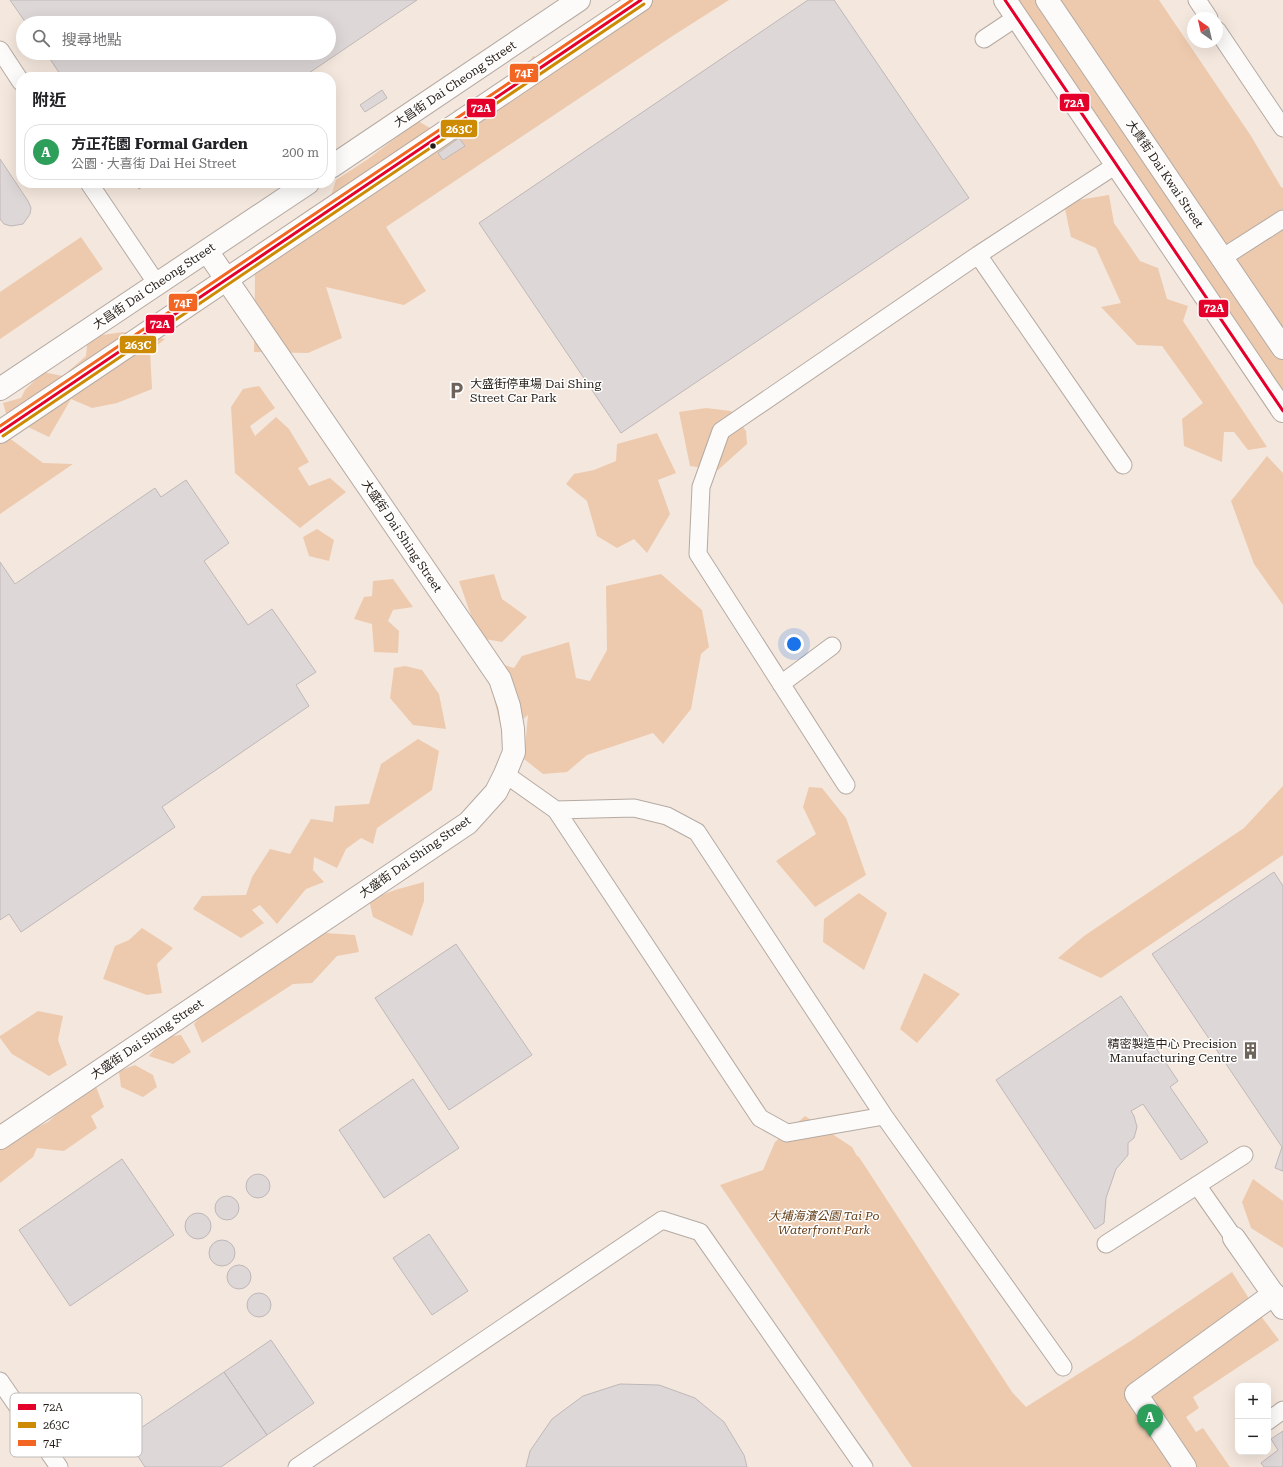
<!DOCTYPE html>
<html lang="zh-TW">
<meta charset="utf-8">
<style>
:root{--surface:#fff;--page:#f2f2f2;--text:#202124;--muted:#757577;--line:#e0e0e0;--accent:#b45309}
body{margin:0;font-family:"Roboto Serif","Noto Sans TC",serif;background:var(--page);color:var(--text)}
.controls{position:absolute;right:12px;bottom:12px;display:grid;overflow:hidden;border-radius:8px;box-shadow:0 4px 16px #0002}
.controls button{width:36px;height:36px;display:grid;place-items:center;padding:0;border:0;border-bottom:1px solid var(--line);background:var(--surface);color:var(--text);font:20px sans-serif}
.compass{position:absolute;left:1187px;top:12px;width:36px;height:36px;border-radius:50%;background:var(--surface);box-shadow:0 4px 16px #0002;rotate:326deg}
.you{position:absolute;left:794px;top:644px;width:14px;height:14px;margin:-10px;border:3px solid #fff;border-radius:50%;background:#1a73e8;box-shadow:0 0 0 6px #1a73e833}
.badge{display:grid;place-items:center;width:26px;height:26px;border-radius:50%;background:var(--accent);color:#fff;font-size:13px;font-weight:700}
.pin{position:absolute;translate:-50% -33px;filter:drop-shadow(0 1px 2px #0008)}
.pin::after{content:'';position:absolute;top:21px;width:14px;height:12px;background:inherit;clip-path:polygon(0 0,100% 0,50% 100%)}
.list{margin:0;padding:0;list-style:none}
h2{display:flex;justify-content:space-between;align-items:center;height:52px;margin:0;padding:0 16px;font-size:17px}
h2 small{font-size:13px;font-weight:400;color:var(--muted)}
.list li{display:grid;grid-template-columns:26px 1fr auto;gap:12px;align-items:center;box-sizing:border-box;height:56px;margin:0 8px 8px;padding:0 8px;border:1px solid var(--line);border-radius:16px}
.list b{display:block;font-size:15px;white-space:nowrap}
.list p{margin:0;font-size:13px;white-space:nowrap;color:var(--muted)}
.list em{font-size:13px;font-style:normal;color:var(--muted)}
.icon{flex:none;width:22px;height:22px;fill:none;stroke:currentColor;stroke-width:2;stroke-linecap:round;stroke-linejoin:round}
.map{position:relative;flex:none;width:1283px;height:1467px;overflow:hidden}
.search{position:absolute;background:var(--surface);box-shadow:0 4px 16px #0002;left:16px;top:16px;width:320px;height:44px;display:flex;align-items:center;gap:10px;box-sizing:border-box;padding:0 14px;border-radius:22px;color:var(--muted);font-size:15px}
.panel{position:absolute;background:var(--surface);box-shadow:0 4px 16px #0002;left:16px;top:72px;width:320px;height:116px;border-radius:16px}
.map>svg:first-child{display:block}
</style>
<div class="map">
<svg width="1283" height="1467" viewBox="0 0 1283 1467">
<rect width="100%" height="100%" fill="#f4e7dd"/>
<path fill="#edcaae" d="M624,0H729L671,37L386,227L426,291L404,305L326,287L342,338L308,353L254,352L255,278L251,251L310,208L330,199L336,180L368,159L418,121L451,140L455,110L509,99L533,56L563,67Z
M1005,0H1159L1251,136L1281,187L1283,188V417Z
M1109,195L1114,223L1140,261L1158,268L1167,299L1188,306L1183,321L1267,447L1248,450L1234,432H1224L1222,462L1184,446L1182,419L1203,403L1162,346L1137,345L1101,307L1121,303L1096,248L1071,237L1065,209L1078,200Z
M81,237L103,269L0,339V292Z
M123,332L165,339L150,351L152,389L117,403L92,408L71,399L49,437L7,417L3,403L21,398L25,390L43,372L63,376L86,356L88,337Z
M259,386L275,408L250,426L255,436L276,417L289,429L309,462L298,468L309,486L330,478L346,492L300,528L235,473L231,407L243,389Z
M706,408L731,411L746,431L747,444L718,470L690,466L679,412Z
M0,433L12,440L43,463L73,464L0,514Z
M657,433L676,473L658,480L670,514L647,553L634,539L617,548L597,536L587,501L566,484L574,474L594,470L616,461L617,444Z
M1267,456L1283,473V605L1254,564L1231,501Z
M317,529L334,540L329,561L309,556L303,537Z
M494,574L502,599L527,617L502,642L479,638L459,581Z
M661,574L702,610L709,647L701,654L691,709L663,744L653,733L587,755L567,772L543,774L524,759L528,715L503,736L491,686L501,664L514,668L522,656L569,642L576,678L590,681L607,650L606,586Z
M393,579L413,607L393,610L388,621L399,631L398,653L374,652L372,624L354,619L364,597L372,596L373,581Z
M405,666L422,670L439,694L446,729L413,725L390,698L394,668Z
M418,739L439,751L432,790L377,828L373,844L361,838L346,849L337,868L314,857L313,870L324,882L306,889L277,924L260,905L252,910L264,923L241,938L193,909L202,896L246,895L252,877L270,849L290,854L311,819L333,822L335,806L369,804L381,764Z
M1283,786V855L1101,978L1058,958L1084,936L1244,828Z
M809,787L822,788L846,818L866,875L815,907L776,861L816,834L803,807Z
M424,882V901L412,936L373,917L369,900L395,890Z
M859,893L887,913L864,970L823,942L824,919Z
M142,928L173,948L157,964L162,993L147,995L103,979L115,946L129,940Z
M296,931L355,935L359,952L337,956L312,983L293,984L202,1043L194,1024L207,1008L270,965L287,959L283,942Z
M924,973L960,994L917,1043L900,1029Z
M38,1011L63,1016L58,1040L67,1065L49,1076L12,1054L0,1038V1036Z
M181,1035L191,1052L173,1064L149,1056L164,1037Z
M135,1065L153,1075L157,1087L143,1097L121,1087L119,1071Z
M95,1084L104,1107L91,1116L97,1128L64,1151L37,1148L33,1157L0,1183V1149L10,1141L22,1138L31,1130L48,1122L67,1105Z
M805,1116L852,1147L857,1156L859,1157L1012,1392L1026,1407L1132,1340L1232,1272L1255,1308L1279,1340L1193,1397L1199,1408L1186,1417L1196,1432L1203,1428L1230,1467H912L720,1185L763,1170L775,1142Z
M1253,1179L1283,1201V1248L1251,1228L1242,1202Z"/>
<path fill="#ded7d8" stroke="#bfb8b8" d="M10,0H417L303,77H62L46,53H329V23H26Z
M808,0H834L969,198L621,433L479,223Z
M382,90L387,98L365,112L360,105Z
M459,138L465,146L443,160L438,153Z
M0,159L28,201L31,208L30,214L23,224L11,226L4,224L0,219Z
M134,183H148L139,189Z
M186,480L229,543L204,561L248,625L272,609L316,672L296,685L309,706L162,807L175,827L21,932L9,914L0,920V562L15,584L155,488L161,497Z
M1274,872L1283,886V1171L1275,1168L1282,1147L1152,954Z
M456,944L532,1055L449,1110L375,998Z
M1121,996L1178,1081L1170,1087L1208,1142L1181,1160L1143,1104L1131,1111L1134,1116L1137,1127L1134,1138L1128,1143V1155L1116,1169L1106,1198L1104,1223L1095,1229L996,1080Z
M413,1079L459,1148L384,1198L339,1130Z
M122,1159L174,1235L70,1306L19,1230Z
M246 1186a12 12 0 1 1 24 0a12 12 0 1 1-24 0Z
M215 1208a12 12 0 1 1 24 0a12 12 0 1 1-24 0Z
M185 1226a13 13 0 1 1 26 0a13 13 0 1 1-26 0Z
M429,1234L468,1291L432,1315L393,1258Z
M209 1253a13 13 0 1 1 26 0a13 13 0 1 1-26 0Z
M227 1277a12 12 0 1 1 24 0a12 12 0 1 1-24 0Z
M247 1305a12 12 0 1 1 24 0a12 12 0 1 1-24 0Z
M271,1340L314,1403L267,1435L224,1372Z
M224,1372L267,1435L221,1467H145L126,1438Z
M620,1384L659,1385L695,1398L724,1422L744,1455L747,1467H526L530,1451L552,1419L583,1396Z
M1283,1431V1467H1264L1261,1463L1278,1450L1271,1439Z"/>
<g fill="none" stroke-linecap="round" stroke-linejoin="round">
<defs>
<path id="service" d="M1197,0L1209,18
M1217,30L1283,128
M984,39L1017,17
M0,50L21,82
M89,183L157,284
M978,255L1123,465
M1222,258L1283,219
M781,684L832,646
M505,774L556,810L760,1118L787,1133L884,1116
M846,785L698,554L701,487L721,431L978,255L1116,165
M556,810L634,808L667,816L697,832L884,1116L1063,1367
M1197,1185L1234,1238
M1106,1244L1244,1155
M0,1381L59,1467
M1268,1421L1283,1410
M297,1467L662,1220L700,1232L864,1467"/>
<path id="pedestrian" d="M1185,1467L1136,1394L1274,1294"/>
<path id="minor" d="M0,1138L468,823L496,792L505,774L514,752L513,729L509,706L500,679L207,251
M1234,1238L1283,1308"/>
<path id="tertiary" d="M1005,0L1283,411
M1047,0L1283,348
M331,167L579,0
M0,389L308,183
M0,432L641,0"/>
</defs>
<use href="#service" stroke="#b4aaa2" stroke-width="19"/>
<use href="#pedestrian" stroke="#b4aaa2" stroke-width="24"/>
<use href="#minor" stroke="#b4aaa2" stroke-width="24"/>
<use href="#tertiary" stroke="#b4aaa2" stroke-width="24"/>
<use href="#service" stroke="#fdfbfa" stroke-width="17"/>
<use href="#pedestrian" stroke="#fdfbfa" stroke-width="22"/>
<use href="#minor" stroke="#fdfbfa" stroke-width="22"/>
<use href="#tertiary" stroke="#fdfbfa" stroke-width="22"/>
<defs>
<path id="bus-1" d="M1005,0L1283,411
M0,432L641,0"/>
<path id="bus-2" d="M3,436L644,4"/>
<path id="bus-3" d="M0,426L632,0"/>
</defs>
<use href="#bus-1" stroke="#fff" stroke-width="6"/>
<use href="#bus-2" stroke="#fff" stroke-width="6"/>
<use href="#bus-3" stroke="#fff" stroke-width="6"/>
<use href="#bus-1" stroke="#e4002b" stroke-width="3"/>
<use href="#bus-2" stroke="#cd8b04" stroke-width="3"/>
<use href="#bus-3" stroke="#f26522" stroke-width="3"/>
</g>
<defs>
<symbol id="parking-bare" viewBox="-9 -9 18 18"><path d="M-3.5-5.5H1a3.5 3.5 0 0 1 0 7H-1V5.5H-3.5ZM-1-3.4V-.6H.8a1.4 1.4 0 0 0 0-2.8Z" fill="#6e645c" stroke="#fff" stroke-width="2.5" paint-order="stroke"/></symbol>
<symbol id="building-bare" viewBox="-9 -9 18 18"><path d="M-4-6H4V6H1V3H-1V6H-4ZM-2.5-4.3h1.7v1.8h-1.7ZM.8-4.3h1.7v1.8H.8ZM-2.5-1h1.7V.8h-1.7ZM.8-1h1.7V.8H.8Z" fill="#6e645c" stroke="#fff" stroke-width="2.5" paint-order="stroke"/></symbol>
</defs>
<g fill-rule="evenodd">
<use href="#parking-bare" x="444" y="378" width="25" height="25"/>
<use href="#building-bare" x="1238" y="1038" width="25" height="25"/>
</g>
<circle fill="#261d16" stroke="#fff" stroke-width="1.5" cx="433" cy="146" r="3.5"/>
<g text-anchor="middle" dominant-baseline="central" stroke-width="3" stroke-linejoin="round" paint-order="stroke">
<g font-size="12" fill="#261d16" stroke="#fff">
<text transform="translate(455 84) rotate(-34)">大昌街 Dai Cheong Street</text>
<text transform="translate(1165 174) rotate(56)">大貴街 Dai Kwai Street</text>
<text transform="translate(154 286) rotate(-34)">大昌街 Dai Cheong Street</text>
<text transform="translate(402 536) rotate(56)">大盛街 Dai Shing Street</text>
<text transform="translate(415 857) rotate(-35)">大盛街 Dai Shing Street</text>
<text transform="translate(147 1039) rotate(-34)">大盛街 Dai Shing Street</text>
</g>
<g font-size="12" fill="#261d16" stroke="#fff" text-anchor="start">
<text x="470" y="384">大盛街停車場 Dai Shing<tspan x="470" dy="14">Street Car Park</tspan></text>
<text x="1237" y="1044" text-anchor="end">精密製造中心 Precision<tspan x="1237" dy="14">Manufacturing Centre</tspan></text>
</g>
<g font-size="12" font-style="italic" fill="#633c16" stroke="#fff">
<text x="824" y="1216">大埔海濱公園 Tai Po<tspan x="824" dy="14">Waterfront Park</tspan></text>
</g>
</g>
<rect x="10" y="1393" width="132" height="64" rx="6" fill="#fff" stroke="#bebbb9" stroke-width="1"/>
<rect x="18" y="1404" width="18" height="6" fill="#e4002b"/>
<rect x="18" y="1422" width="18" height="6" fill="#cd8b04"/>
<rect x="18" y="1440" width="18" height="6" fill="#f26522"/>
<g font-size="11" fill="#261d16">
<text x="43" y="1411">72A</text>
<text x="43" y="1429">263C</text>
<text x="43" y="1447">74F</text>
</g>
<g stroke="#fff" stroke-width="1.5">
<rect x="509" y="63" width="30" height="20" rx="4" fill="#f26522"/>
<rect x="1059" y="93" width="31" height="19" rx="4" fill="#e4002b"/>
<rect x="466" y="98" width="30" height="20" rx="4" fill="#e4002b"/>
<rect x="440" y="119" width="38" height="19" rx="4" fill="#cd8b04"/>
<rect x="168" y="293" width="30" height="19" rx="4" fill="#f26522"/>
<rect x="1198" y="299" width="31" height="19" rx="4" fill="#e4002b"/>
<rect x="145" y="314" width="30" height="20" rx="4" fill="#e4002b"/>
<rect x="119" y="335" width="38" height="19" rx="4" fill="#cd8b04"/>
</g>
<g font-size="11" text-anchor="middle" font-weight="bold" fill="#fff">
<text x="524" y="77">74F</text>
<text x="1074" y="107">72A</text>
<text x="481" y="112">72A</text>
<text x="459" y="133">263C</text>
<text x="183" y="307">74F</text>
<text x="1214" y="312">72A</text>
<text x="160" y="328">72A</text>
<text x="138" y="349">263C</text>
</g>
</svg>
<div class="controls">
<button>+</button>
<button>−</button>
</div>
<svg class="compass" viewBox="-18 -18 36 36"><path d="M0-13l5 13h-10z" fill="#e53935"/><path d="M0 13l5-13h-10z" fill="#757577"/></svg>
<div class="you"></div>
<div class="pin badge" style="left:1150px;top:1437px;background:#2e9e5b">A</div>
<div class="search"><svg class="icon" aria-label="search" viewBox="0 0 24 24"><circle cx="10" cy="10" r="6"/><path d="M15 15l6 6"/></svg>搜尋地點</div>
<section class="panel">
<h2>附近<small></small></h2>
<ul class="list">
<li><span class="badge" style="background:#2e9e5b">A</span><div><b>方正花園 Formal Garden</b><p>公園 · 大喜街 Dai Hei Street</p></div><em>200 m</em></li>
</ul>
</section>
</div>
